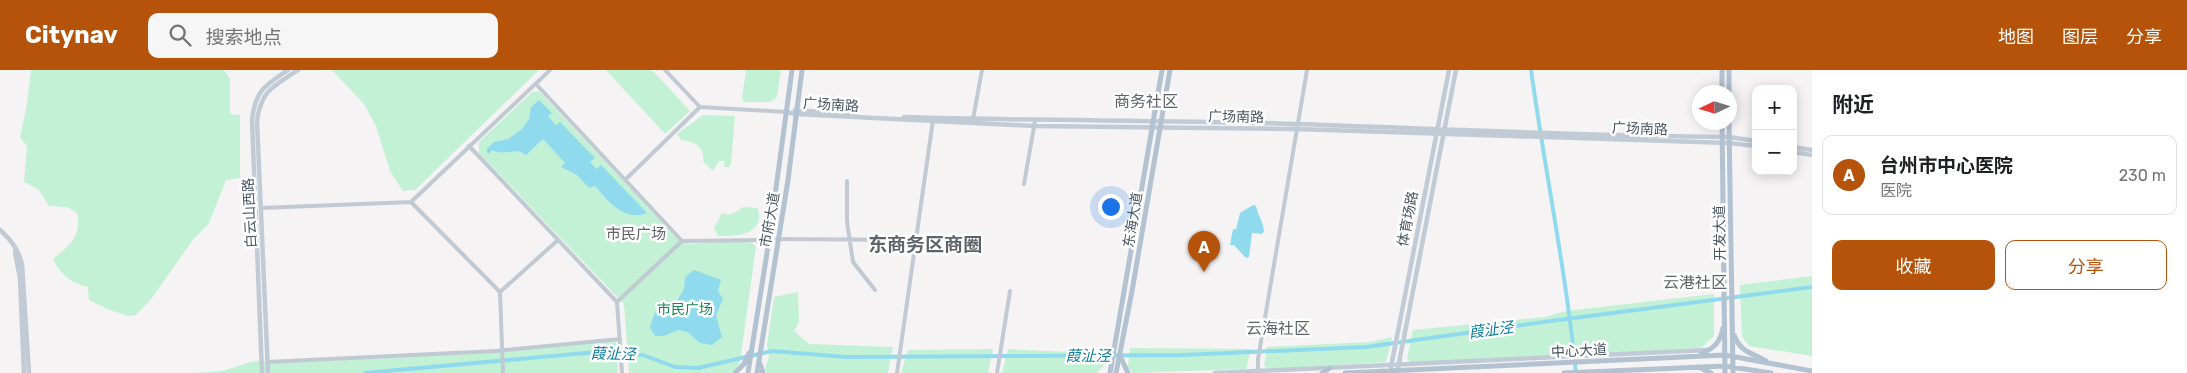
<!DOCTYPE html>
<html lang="zh">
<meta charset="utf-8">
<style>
:root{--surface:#fff;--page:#f6f6f6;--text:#202124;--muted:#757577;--line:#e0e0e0;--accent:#b45309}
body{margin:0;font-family:Rubik,"Noto Sans SC",sans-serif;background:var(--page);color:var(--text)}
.controls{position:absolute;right:15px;top:15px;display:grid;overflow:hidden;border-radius:10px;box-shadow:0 2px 12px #0003}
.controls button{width:45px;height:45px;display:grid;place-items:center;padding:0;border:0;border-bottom:1px solid var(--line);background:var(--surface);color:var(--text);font:25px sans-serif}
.compass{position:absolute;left:1692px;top:15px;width:45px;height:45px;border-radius:50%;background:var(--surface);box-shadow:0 2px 12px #0003;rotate:266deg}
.you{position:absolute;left:1110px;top:136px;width:18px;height:18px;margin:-12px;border:4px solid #fff;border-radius:50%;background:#1a73e8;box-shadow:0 0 0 8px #1a73e833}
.badge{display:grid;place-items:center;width:32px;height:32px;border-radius:50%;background:var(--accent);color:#fff;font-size:16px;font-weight:700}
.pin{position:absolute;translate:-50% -41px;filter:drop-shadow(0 1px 2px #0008)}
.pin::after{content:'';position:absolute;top:26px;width:18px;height:15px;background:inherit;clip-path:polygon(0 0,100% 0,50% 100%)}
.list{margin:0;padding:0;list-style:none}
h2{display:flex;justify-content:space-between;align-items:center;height:65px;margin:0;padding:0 20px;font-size:21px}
h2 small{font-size:16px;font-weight:400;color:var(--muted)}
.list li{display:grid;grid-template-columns:32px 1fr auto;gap:15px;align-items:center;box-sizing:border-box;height:80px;margin:0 10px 10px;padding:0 10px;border:1px solid var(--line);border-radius:10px}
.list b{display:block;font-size:19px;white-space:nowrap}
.list p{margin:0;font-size:16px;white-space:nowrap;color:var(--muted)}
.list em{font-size:16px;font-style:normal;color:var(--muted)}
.actions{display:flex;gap:10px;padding:15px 20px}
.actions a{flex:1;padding:11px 0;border:1px solid var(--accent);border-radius:10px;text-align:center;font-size:18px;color:var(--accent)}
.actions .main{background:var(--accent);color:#fff}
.icon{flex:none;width:28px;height:28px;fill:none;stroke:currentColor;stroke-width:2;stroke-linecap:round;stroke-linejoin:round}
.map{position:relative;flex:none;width:1812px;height:303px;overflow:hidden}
header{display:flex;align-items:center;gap:30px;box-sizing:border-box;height:70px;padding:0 25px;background:var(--accent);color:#fff}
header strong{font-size:24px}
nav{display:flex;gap:28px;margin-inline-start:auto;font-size:18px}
.search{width:350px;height:45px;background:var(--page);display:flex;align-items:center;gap:12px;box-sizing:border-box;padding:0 18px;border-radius:10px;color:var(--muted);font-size:19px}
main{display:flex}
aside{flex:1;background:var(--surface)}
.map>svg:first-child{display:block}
</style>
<header>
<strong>Citynav</strong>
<div class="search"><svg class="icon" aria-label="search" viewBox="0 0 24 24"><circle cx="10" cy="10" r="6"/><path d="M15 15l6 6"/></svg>搜索地点</div>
<nav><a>地图</a><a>图层</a><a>分享</a></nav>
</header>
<main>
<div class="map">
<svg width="1812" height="303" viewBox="0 0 1812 303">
<rect width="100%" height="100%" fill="#f5f3f3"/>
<path fill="#c3f1d5" d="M31,0H224L230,9V44L240,45V108L226,110L209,153L192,171L152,228L136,245L128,246L107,239L89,230L88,217C71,213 61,205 53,189C70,175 82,166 77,143L67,137L49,136L39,120L24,112L27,76L20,68L27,34Z
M332,0H539L415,120L403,121L390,101L376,56L364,34Z
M606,0H652L690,41L665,64Z
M746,0H781L777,27L770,32H744L742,28Z
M539,21L674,165L688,174L747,170L756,176L740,292L737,298L732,303H629L624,234L479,83V72L532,22Z
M703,45L735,46L731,93L729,97H724L725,91H719L713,101L703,91C706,77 693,71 681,70L677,64Z
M743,137L758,138C758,141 760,147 759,150C754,167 731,166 718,166L714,158L722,143C731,147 736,142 743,137Z
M1812,206V286L1749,276L1742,267L1740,215Z
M798,222L799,252L794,261L809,274L893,277L888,303H766L765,299L769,287L767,275L774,227Z
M1714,224V266L1701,278L1411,293L1407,288L1413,260L1545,247L1566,241Z
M1392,267L1386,292L1269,299L1264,296L1267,277L1370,272Z
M616,269L618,303H196L222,301L254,291L268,292L495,281Z
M1130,278L1251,279L1246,299L1133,303L1128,297Z
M993,279L988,303H901L908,280Z
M1008,279L1092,283L1105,294L1097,303H1002Z"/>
<path fill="#90daee" d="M539,30L552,43L548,46L556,55L560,52L595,88L590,92L597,99L601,95L647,143C624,152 607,130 595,116L589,118L577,105L561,97L565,93L543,69L526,85C516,76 506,87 492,80L489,84L486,80L494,72L508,69L522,59L529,49L531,37Z
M1253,135L1256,136C1258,146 1263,151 1264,161L1262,164L1252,163L1249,187L1246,188L1234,175H1230L1233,159H1236L1240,143Z
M694,200L721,210L718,221L723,229L716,245L722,267L712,275L700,273L687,262L678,260L664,266H655L650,258C655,239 658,235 677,231L684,219L685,207Z"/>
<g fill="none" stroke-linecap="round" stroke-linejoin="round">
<path stroke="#90daee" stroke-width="4" d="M1531,0C1545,101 1566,201 1576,303
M365,303L597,282L643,285L675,297L698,298L772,281L846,287L1183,285L1366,277L1551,251L1812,217"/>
<path stroke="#c1cad2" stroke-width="4" d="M665,0L700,37
M536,14L682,171
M973,49L982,0
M469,76L617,232
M626,109L700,37L786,42
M847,111V152L853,192L875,220
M1024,114L1035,51
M411,132L550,0
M261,138L411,132L500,222
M777,169L916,170
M267,292L495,281L620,269
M503,303L500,222L558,170
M622,303L617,232L682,171L769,170
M897,303L933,50
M997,303L1010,221
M1258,303V289L1307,0"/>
<path stroke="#c1cbd6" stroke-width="4.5" d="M795,40L857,45
M786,42L796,44L1034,56L1296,59L1729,73L1756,76
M904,47C1036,51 1167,50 1298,54C1442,59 1586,66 1729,67L1756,71
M1793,77L1812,80
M1793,82L1812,85
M0,160C11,170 18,179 22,194L29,303
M15,182L20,208L24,303
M1391,297L1449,0
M1398,298L1456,0
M262,303L252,50C255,21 265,15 288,0
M268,303L257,51C261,20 274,16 298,0
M1215,303L1708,280"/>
<path stroke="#b3c2d1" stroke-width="5" d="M1722,0V22
M1729,0V22
M1722,52L1725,303
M1729,52L1733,303
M1734,265C1741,283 1751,282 1766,291
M1701,284C1715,278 1720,272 1723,258
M1121,288L1128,303
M759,291L763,303
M1699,297L1711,303
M735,303L744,294L749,283
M748,303L769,170L792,0
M757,303L788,110L802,0
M1110,303L1162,0
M1116,303L1132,221L1170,0
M1322,303L1330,298
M1345,303L1725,285L1812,301
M1564,303L1725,296L1771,303"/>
</g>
<g text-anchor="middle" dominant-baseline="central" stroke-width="5" stroke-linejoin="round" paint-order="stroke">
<g font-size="14" fill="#4a5661" stroke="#fff">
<text transform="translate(831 35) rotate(3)">广场南路</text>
<text transform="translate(1236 47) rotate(1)">广场南路</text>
<text transform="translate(1640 59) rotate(2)">广场南路</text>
<text transform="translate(250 143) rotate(-93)">白云山西路</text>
<text transform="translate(1408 149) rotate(-79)">体育场路</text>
<text transform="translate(770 150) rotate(-80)">市府大道</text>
<text transform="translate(1133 150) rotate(-81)">东海大道</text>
<text transform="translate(1720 163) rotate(-91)">开发大道</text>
<text transform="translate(1579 281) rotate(-3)">中心大道</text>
</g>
<g font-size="14" fill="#17864f" stroke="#fff">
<text x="685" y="239">市民广场</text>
</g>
<g font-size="15" fill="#5f6368" stroke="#fff">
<text x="636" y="164">市民广场</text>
</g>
<g font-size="15" font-style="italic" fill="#0c7c9b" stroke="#fff">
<text transform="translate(1491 260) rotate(-8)">葭沚泾</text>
<text transform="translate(613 284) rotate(1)">葭沚泾</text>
<text x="1088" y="286">葭沚泾</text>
</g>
<g font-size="16" fill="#5f6368" stroke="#fff">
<text x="1146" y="31">商务社区</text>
<text x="1695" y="212">云港社区</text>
<text x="1278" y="258">云海社区</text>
</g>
<g font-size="19" font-weight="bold" fill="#5f6368" stroke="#fff">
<text x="925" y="174">东商务区商圈</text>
</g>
</g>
</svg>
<div class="controls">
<button>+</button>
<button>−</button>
</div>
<svg class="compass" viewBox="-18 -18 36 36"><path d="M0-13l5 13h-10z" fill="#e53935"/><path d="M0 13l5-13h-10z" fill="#757577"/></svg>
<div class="you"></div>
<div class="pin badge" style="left:1204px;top:202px">A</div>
</div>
<aside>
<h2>附近<small></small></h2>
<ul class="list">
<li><span class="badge">A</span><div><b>台州市中心医院</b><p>医院</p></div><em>230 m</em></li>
</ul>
<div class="actions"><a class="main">收藏</a><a>分享</a></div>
</aside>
</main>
